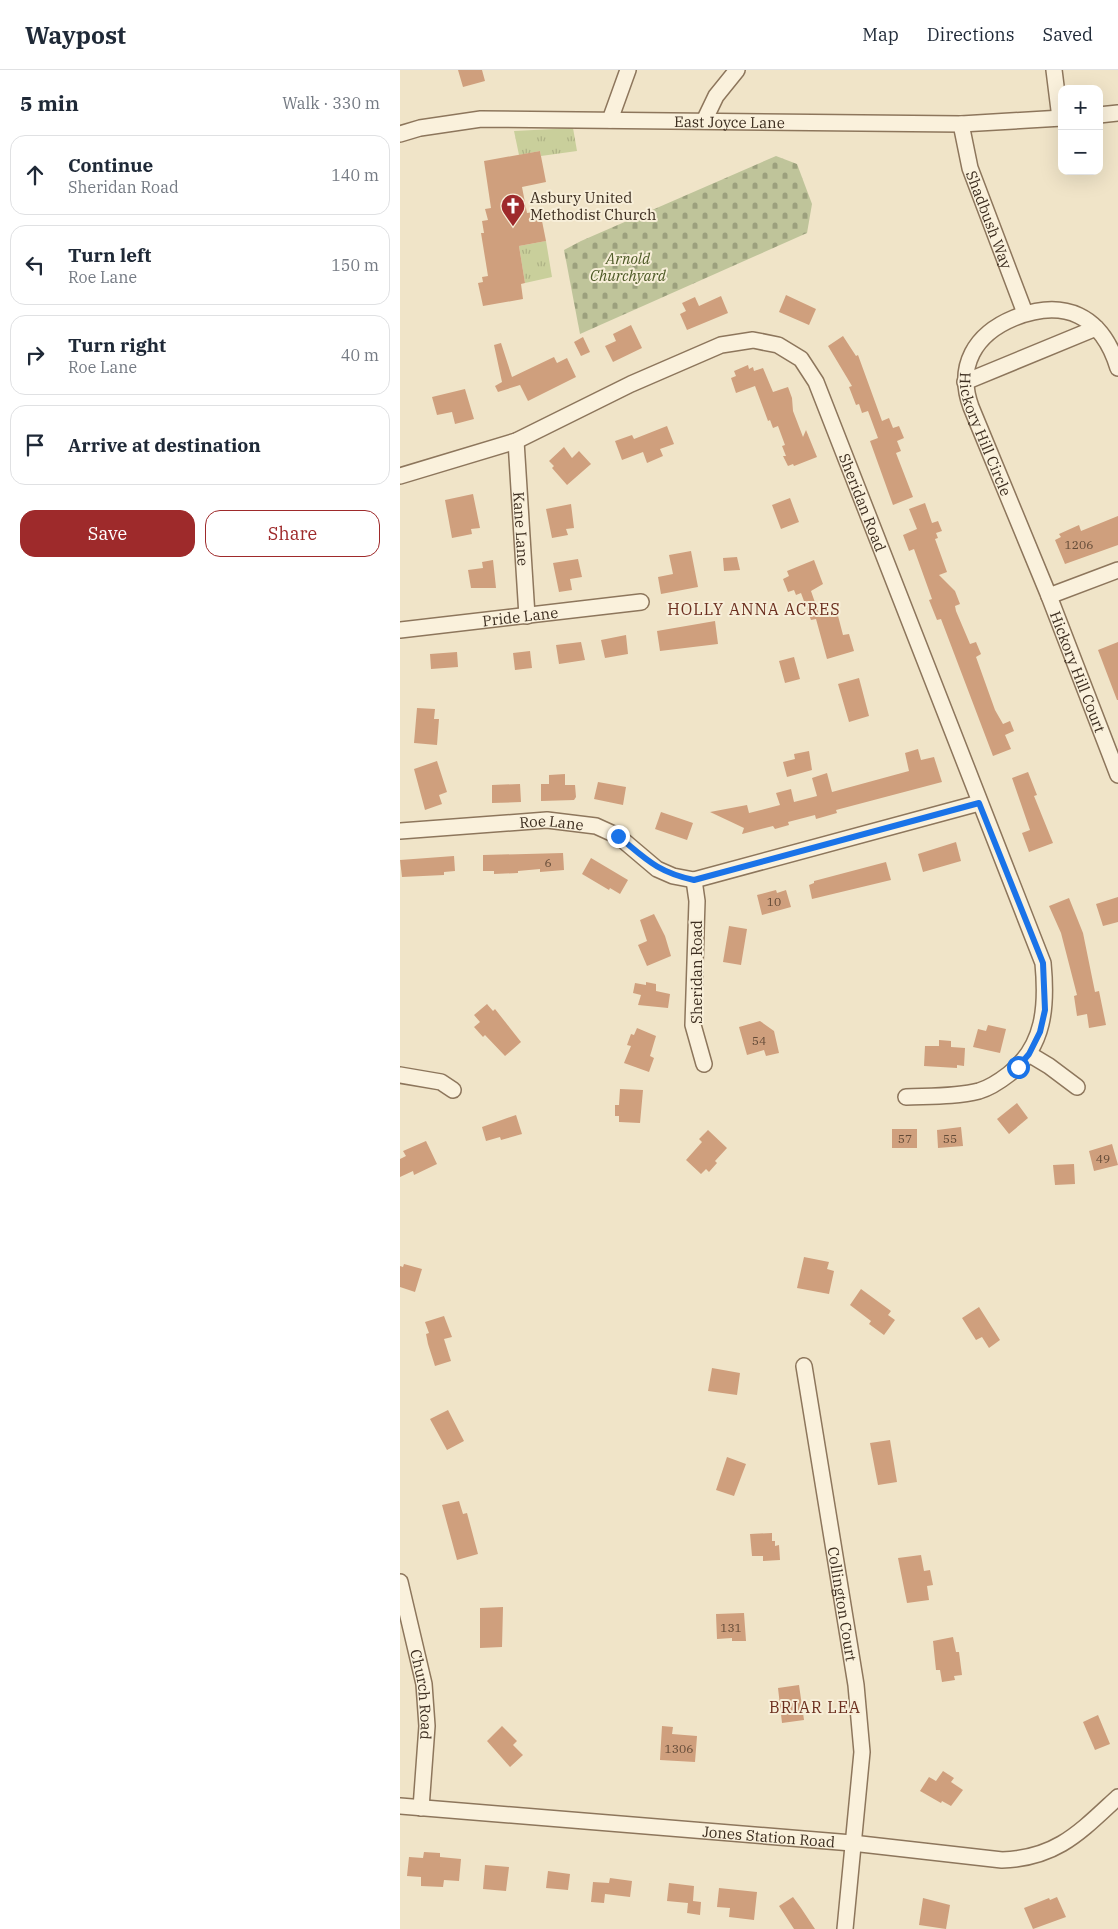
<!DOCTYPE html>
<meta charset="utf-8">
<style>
:root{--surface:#fff;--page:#f2f2f3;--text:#1f2937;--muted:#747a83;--line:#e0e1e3;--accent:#9e2a2b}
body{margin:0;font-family:"IBM Plex Serif",serif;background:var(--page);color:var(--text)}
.controls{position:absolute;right:15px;top:15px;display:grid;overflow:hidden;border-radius:10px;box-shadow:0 5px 20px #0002}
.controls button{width:45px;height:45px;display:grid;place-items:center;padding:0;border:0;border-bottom:1px solid var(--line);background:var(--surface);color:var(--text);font:25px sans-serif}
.stop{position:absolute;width:15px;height:15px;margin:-11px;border:4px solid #1a73e8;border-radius:50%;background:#fff}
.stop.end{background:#1a73e8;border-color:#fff;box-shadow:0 1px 5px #0008}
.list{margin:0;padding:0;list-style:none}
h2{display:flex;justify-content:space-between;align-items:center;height:65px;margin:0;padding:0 20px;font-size:21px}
h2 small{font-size:16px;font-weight:400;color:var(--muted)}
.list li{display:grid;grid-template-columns:32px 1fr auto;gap:15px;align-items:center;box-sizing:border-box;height:80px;margin:0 10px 10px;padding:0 10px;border:1px solid var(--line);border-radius:15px}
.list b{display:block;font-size:19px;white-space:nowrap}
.list p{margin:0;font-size:16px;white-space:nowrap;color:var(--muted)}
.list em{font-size:16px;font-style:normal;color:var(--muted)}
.actions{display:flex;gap:10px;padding:15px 20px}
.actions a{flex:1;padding:11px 0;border:1px solid var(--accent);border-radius:15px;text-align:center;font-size:18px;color:var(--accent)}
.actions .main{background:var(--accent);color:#fff}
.icon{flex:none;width:28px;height:28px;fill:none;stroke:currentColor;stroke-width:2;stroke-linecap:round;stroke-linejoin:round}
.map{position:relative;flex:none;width:718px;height:1859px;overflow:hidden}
header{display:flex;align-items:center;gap:30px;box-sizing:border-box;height:70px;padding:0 25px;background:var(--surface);border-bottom:1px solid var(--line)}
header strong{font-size:24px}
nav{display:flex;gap:28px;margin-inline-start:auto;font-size:18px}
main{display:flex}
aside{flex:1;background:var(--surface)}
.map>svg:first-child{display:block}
</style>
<header>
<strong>Waypost</strong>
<nav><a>Map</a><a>Directions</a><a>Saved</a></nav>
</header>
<main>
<aside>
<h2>5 min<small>Walk · 330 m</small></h2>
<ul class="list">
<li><svg class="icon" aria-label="ahead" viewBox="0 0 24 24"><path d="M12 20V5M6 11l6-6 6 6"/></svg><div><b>Continue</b><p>Sheridan Road</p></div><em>140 m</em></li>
<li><svg class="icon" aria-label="left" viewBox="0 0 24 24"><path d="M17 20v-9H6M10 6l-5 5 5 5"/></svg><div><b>Turn left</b><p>Roe Lane</p></div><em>150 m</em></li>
<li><svg class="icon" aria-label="right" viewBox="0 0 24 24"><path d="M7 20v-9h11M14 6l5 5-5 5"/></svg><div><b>Turn right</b><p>Roe Lane</p></div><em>40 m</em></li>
<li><svg class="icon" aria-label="arrive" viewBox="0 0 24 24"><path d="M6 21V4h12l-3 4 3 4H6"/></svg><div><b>Arrive at destination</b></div></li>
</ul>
<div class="actions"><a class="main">Save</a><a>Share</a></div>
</aside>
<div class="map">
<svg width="718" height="1859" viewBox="0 0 718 1859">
<defs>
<pattern id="grass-tufts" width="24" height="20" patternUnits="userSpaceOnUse" patternTransform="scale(1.25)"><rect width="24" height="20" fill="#c9cf9b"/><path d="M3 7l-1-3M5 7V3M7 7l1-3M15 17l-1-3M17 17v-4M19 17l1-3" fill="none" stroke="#aeb285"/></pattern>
<pattern id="cemetery-stones" width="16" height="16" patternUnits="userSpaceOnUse" patternTransform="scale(1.25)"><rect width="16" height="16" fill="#bfc49a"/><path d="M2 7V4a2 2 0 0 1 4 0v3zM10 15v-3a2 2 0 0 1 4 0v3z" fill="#9ca07d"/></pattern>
</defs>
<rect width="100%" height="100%" fill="#f0e4c8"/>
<path fill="url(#grass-tufts)" d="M173,58L177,81L141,86L140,81L119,85L114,61Z
M146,171L152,207L125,213L119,176Z"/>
<path fill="url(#cemetery-stones)" d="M376,86L397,94L412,134L407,163L180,264L164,180L181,171Z"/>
<path fill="#cf9f7d" d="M58,0H82L85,11L63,17Z
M140,81L146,112L122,117L127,143L140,141L146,171L119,176L125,213L121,214L123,229L83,236L78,213L83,212L82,207L88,206L81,163H84L82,151L88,150L85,139L91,138L84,91Z
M386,225L416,239L409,255L379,242Z
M321,226L328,243L287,260L280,244L286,241L282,233L295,227L299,236Z
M231,255L242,278L213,292L205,276L216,271L213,264Z
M443,266L456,286L458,285L482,351L489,348L493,358L499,356L504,368L497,371L501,381L496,383L513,427L493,435L470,371L478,368L468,341L462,343L459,334L456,335L449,317L452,316L428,276Z
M183,267L190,282L181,286L174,272Z
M101,273L112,307L154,287L157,293L167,288L176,307L128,331L120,315L98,322L95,316L102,312L94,275Z
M348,295L349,299L353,297L354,301L363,298L373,322L388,317L392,328L393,341L403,367L406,360L417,387L394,396L393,394L388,396L383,386H386L382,376L385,375L378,356L373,358L370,350L368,351L355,316L336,323L331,308L336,306L334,301Z
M65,319L74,349L55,354L52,342L37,345L32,327Z
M267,356L274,374L260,379L263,386L247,393L243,382L222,390L215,371L232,365L234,369Z
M164,377L172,388L179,381L191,394L167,415L152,398L154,396L149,391Z
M73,424L80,458L71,459L72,464L52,468L45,430Z
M390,428L399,452L381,459L372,435Z
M525,433L532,453L538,451L542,461L536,463L538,468L535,469L547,502L539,505L555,521L560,534L555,536L556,541L570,574L576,572L581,584L576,587L595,640L603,654L610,651L614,661L605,665L611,679L593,686L541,549L537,550L529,530L532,529L514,479L509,481L503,465L517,459L509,439Z
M171,434L174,458L166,459L168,465L152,468L146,439Z
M718,446V475L665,494L655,470L661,467L659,464L679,455L681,461Z
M291,481L298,517L261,524L258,507L273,504L269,485Z
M337,487L340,500L324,501L323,488Z
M178,489L182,507L170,509L172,520L159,522L153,493Z
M93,490L96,518H71L68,500L83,498L82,492Z
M414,490L423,514L411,521L420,547L437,542L443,565L449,564L454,581L427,589L416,549L411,550L401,523L396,525L394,520L388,522L383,509L389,506L387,501Z
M315,551L318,574L260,581L257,561Z
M226,565L228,584L205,588L201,570Z
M181,572L185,590L159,594L156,575Z
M718,572V630H717L698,580Z
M130,581L132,598L115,600L113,583Z
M57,582L58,597L31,599L30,584Z
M394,587L400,609L385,613L379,591Z
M459,608L469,646L449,652L438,614Z
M17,638L35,639L34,649H39L37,675L14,673Z
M518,679L521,690L534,687L542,712L436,740L437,743L416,749L415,745L388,752L389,755L375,759L373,756L342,764L344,758L310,742L347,735L349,743L380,735L376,723L391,719L394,732L417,726L412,708L427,703L432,722L509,701L505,683Z
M409,681L412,700L387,707L383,692L395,689L394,684Z
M37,691L47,722L39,725L42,734L25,740L14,699Z
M628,702L637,725L634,726L653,773L629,782L622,763L630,760L612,708Z
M165,704V715H175L176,727L174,730L141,731V714H149V705Z
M198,712L226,717L223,735L194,729Z
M120,714L121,732L92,733V715Z
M261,742L293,753L287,770L255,759Z
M556,772L561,791L523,802L518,784Z
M163,783L164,800L140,802V799L118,801V803L94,804V801H83V785Z
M54,786L55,801L44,802V805L2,807L0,790Z
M191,788L228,810L220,824L210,818L209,820L182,804Z
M486,792L491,810L412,829L409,815L414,813V811Z
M376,820L377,823L386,820L391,837L362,845L357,825Z
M718,827V852L703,856L696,834Z
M669,828L683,863L695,922L699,921L706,955L689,958L687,944L677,946L674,926L677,925L661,863L649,836Z
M254,844L265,866L271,886L247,896L238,875L247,871L240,850Z
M329,856L347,859L341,895L323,892Z
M246,912L256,914V921L270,924L268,938L238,935L241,925L233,923L235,913L246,915Z
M87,934L93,941L95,939L121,972L105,986L85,965L83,967L74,957L80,952L74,945Z
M360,951L374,961L379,983L366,986L364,980L347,985L339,957Z
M588,955L606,959L600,983L573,977L578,959L586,961Z
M237,958L256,966L250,986L254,988L249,1002L224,993L231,976L227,975L231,964L234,965Z
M539,970L551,971V977L565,978L564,996L557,995V998L524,996L525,976H539Z
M220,1019L243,1020L240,1053L219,1052V1046H215V1035H219Z
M617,1033L628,1048L609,1064L597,1049Z
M116,1045L122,1064L101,1070L100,1067L86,1071L82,1057Z
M561,1057L563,1076L538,1078L537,1060Z
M492,1059H517V1078H492Z
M308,1060L327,1078L315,1091L317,1093L309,1102L306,1099L301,1104L286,1090L302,1072L299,1069Z
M26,1071L37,1094L14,1105L13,1101L0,1107V1089L6,1086L3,1081Z
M712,1074L718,1095L694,1101L689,1081Z
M674,1094L675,1114L655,1115L653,1095Z
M404,1187L429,1192L427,1199L434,1201L429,1224L397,1218Z
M4,1194L22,1199L15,1222L0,1217V1196L3,1197Z
M461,1219L491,1241L488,1245L495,1250L484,1265L469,1254L471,1251L450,1235Z
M579,1237L600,1270L589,1278L582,1267L576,1270L562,1248Z
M44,1246L52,1267L44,1269L51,1291L35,1296L28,1274L26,1264L29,1263L25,1252Z
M312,1298L340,1303L337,1325L308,1321Z
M48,1340L64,1371L47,1380L30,1349Z
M490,1370L497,1412L478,1415L470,1373Z
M327,1387L346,1394L334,1426L316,1420Z
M59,1431L63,1444L67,1443L78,1484L57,1490L42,1435Z
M372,1463V1471H375V1476L379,1475L380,1490L363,1491V1486H352L350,1464Z
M521,1485L524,1501L530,1500L533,1515L527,1516L529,1530L507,1533L498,1488Z
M103,1537L102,1577L80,1578V1538Z
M344,1543L346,1571H332V1568L317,1569L316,1544Z
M553,1567L556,1582H559L562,1605L554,1606L555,1610L542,1612L540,1600H536L533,1571Z
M399,1615L404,1650L382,1653L378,1618Z
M698,1645L710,1674L695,1680L683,1652Z
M102,1656L117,1671L113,1675L123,1685L110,1697L87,1671Z
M262,1656L273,1657L272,1664L297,1666L295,1692L260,1690Z
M543,1701L554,1708L551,1712L563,1720L551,1736L542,1731L541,1733L520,1721L529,1707L536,1711Z
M24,1782L40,1783V1787L61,1789L59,1811L44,1810L43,1817L21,1816V1807L7,1806L9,1787L23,1788Z
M85,1795L109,1797L106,1821L83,1819Z
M148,1801L170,1804L168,1820L146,1818Z
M210,1808L232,1811L230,1827L205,1824L204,1833L191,1832L193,1812L209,1813Z
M269,1813L294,1816L293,1831L301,1832L300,1845L287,1843L288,1833L267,1831Z
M319,1818L357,1822L354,1850L329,1847L330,1838L317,1837Z
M393,1827L401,1838L415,1859H394L379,1836Z
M657,1827L666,1847L633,1859L624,1838L649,1828L650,1830Z
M523,1828L550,1835L546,1859L519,1855Z"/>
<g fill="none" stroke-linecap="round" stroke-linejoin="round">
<defs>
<g id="minor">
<path d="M654,0L660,48"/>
<path d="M699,45L718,43"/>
<path d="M210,50L228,0"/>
<path d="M304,51L316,26L337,0"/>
<path id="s1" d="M561,54L570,98L625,243"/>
<path id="s2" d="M0,64L20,58L81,49L561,54L662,48"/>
<path id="s3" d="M718,298C702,245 664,228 614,248C575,264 556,296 571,337L649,526L718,500"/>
<path d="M565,312L696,258"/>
<path id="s4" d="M116,371L127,546"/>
<path id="s5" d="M0,406L116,371L231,314L321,275L353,270L378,275L401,289L416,312L643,893C647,935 645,976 609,1004C600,1011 589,1018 579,1021C556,1027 530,1026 506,1027"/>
<path id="s6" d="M649,526L718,705"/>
<path id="s7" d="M0,560L241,532"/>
<path id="s8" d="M0,761L147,750L196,756L218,766L257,799L273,806L294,810L579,733"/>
<path d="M294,810L297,831L293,955L304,994"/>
<path d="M629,984L649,996L677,1017"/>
<path d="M0,1005L41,1012L53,1020"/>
<path id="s9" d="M404,1296L456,1615L462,1682L445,1859"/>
<path id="s10" d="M0,1512L24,1614L27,1656L21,1738"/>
<path id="s11" d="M0,1736L452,1773L602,1790C657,1788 680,1762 718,1727"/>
</g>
</defs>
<use href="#minor" stroke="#8d765c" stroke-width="18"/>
<use href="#minor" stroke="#faf1dc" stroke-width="15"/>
</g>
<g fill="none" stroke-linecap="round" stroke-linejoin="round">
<path stroke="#1a73e8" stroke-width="6" d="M218,766C246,789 257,802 294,810L579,733L643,893L645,940L640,962L629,984L618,997"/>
</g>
<defs>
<symbol id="church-pin" viewBox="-11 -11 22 30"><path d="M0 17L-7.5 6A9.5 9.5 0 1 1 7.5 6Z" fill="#9e2a2b" stroke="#f7eed8"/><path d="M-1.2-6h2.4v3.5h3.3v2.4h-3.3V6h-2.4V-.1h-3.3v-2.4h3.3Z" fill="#fff"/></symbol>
</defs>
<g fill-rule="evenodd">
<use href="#church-pin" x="99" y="122" width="28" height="38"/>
</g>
<g text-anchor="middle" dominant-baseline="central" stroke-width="4" stroke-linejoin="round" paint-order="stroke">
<g font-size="12" fill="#624a37">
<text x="679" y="474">1206</text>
<text x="148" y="792">6</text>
<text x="374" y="831">10</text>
<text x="359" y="970">54</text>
<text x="505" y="1068">57</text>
<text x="550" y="1068">55</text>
<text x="703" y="1088">49</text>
<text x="331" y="1557">131</text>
<text x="279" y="1678">1306</text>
</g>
<g font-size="15" fill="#3d2e20" stroke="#f7eed8">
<text stroke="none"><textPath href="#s2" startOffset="331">East Joyce Lane</textPath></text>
<text stroke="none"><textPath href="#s1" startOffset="100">Shadbush Way</textPath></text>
<text stroke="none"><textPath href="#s3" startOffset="275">Hickory Hill Circle</textPath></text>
<text stroke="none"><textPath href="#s5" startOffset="589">Sheridan Road</textPath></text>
<text stroke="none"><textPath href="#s4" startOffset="88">Kane Lane</textPath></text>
<text stroke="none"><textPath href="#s7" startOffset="121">Pride Lane</textPath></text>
<text stroke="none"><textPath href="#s6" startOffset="81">Hickory Hill Court</textPath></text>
<text stroke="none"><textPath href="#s8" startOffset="152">Roe Lane</textPath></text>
<text transform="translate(296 902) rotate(-90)">Sheridan Road</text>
<text stroke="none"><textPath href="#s9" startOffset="241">Collington Court</textPath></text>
<text stroke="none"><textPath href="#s10" startOffset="115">Church Road</textPath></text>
<text stroke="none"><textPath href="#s11" startOffset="370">Jones Station Road</textPath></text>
</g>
<g font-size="15" fill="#3d2e20" stroke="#f7eed8" text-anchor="start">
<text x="130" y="127">Asbury United<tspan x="130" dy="17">Methodist Church</tspan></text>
</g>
<g font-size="15" font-style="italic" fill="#4d5a26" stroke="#f7eed8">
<text x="228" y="188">Arnold<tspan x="228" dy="17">Churchyard</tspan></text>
</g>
<g font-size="16" letter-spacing="1" fill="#6b2e1e" stroke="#f7eed8">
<text x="354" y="539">HOLLY ANNA ACRES</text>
<text x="415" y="1637">BRIAR LEA</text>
</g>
</g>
</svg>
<div class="controls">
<button>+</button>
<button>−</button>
</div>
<div class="stop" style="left:618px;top:997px"></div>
<div class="stop end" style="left:218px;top:766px"></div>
</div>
</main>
